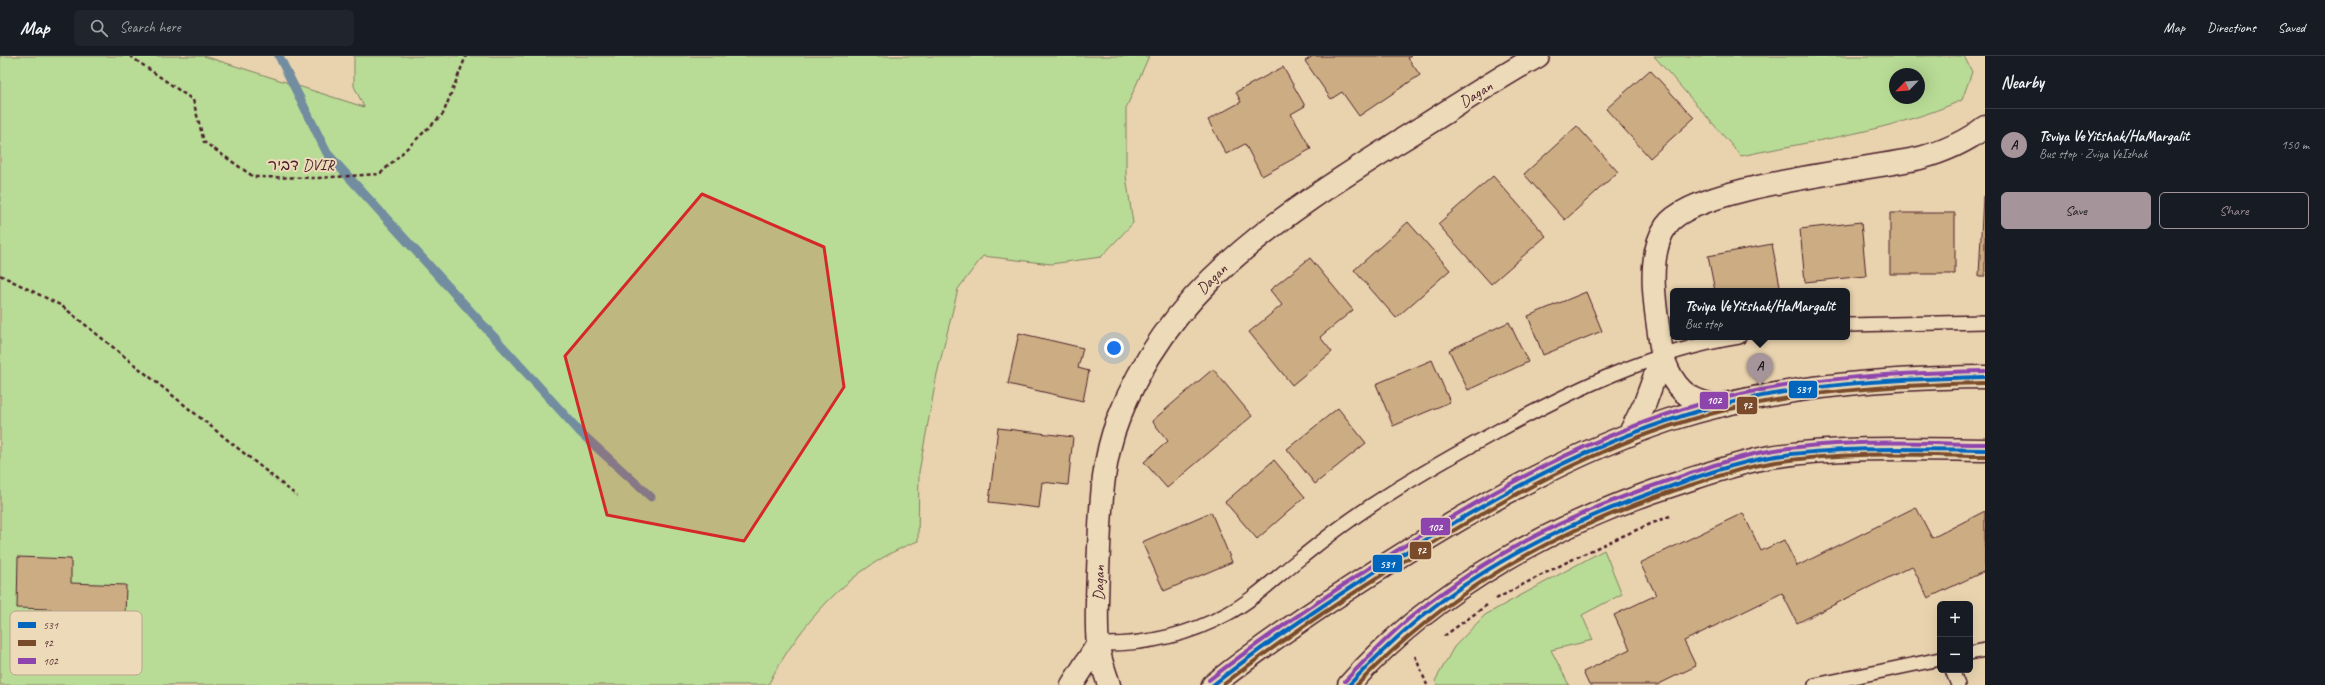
<!DOCTYPE html>
<meta charset="utf-8">
<style>
:root{--surface:#171b24;--page:#20242c;--text:#f1f3f6;--muted:#9ea1a6;--line:#363941;--accent:#a6949b}
body{margin:0;font-family:Caveat,"Playpen Sans Hebrew",sans-serif;background:var(--page);color:var(--text)}
.controls{position:absolute;right:12px;bottom:12px;display:grid;overflow:hidden;border-radius:6px;box-shadow:0 4px 16px #0002}
.controls button{width:36px;height:36px;display:grid;place-items:center;padding:0;border:0;border-bottom:1px solid var(--line);background:var(--surface);color:var(--text);font:20px sans-serif}
.compass{position:absolute;left:1889px;top:12px;width:36px;height:36px;border-radius:50%;background:var(--surface);box-shadow:0 4px 16px #0002;rotate:245deg}
.you{position:absolute;left:1114px;top:292px;width:14px;height:14px;margin:-10px;border:3px solid #fff;border-radius:50%;background:#1a73e8;box-shadow:0 0 0 6px #1a73e833}
.badge{display:grid;place-items:center;width:26px;height:26px;border-radius:50%;background:var(--accent);color:#111;font-size:13px;font-weight:700}
.pin{position:absolute;translate:-50% -33px;filter:drop-shadow(0 1px 2px #0008)}
.pin::after{content:'';position:absolute;top:21px;width:14px;height:12px;background:inherit;clip-path:polygon(0 0,100% 0,50% 100%)}
.popup{position:absolute;left:1670px;top:232px;width:180px;height:52px;box-sizing:border-box;display:grid;place-content:center;border-radius:6px;background:var(--surface);filter:drop-shadow(0 1px 3px #0005);font-size:13px;white-space:nowrap;color:var(--muted)}
.popup b{font-size:15px;color:var(--text)}
.popup::after{content:'';position:absolute;left:50%;top:100%;margin-left:-8px;border:8px solid transparent;border-top-color:var(--surface)}
.list{margin:0;padding:0;list-style:none}
h2{display:flex;justify-content:space-between;align-items:center;height:52px;margin:0;padding:0 16px;font-size:17px}
h2 small{font-size:13px;font-weight:400;color:var(--muted)}
.list li{display:grid;grid-template-columns:26px 1fr auto;gap:12px;align-items:center;box-sizing:border-box;height:72px;padding:0 16px;border-top:1px solid var(--line)}
.list b{display:block;font-size:15px;white-space:nowrap}
.list p{margin:0;font-size:13px;white-space:nowrap;color:var(--muted)}
.list em{font-size:13px;font-style:normal;color:var(--muted)}
.actions{display:flex;gap:8px;padding:12px 16px}
.actions a{flex:1;padding:9px 0;border:1px solid var(--accent);border-radius:6px;text-align:center;font-size:14px;color:var(--accent)}
.actions .main{background:var(--accent);color:#111}
.icon{flex:none;width:22px;height:22px;fill:none;stroke:currentColor;stroke-width:2;stroke-linecap:round;stroke-linejoin:round}
.map{position:relative;flex:none;width:1985px;height:629px;overflow:hidden}
header{display:flex;align-items:center;gap:24px;box-sizing:border-box;height:56px;padding:0 20px;background:var(--surface);border-bottom:1px solid var(--line)}
header strong{font-size:19px}
nav{display:flex;gap:22px;margin-inline-start:auto;font-size:14px}
.search{width:280px;height:36px;background:var(--page);display:flex;align-items:center;gap:10px;box-sizing:border-box;padding:0 14px;border-radius:6px;color:var(--muted);font-size:15px}
main{display:flex}
aside{flex:1;background:var(--surface)}
.map>svg:first-child{display:block}
</style>
<header>
<strong>Map</strong>
<div class="search"><svg class="icon" aria-label="search" viewBox="0 0 24 24"><circle cx="10" cy="10" r="6"/><path d="M15 15l6 6"/></svg>Search here</div>
<nav><a>Map</a><a>Directions</a><a>Saved</a></nav>
</header>
<main>
<div class="map">
<svg width="1985" height="629" viewBox="0 0 1985 629">
<rect width="100%" height="100%" fill="#e9d3af"/>
<filter id="ink" filterUnits="userSpaceOnUse"><feTurbulence type="fractalNoise" baseFrequency=".025" numOctaves="2"/><feDisplacementMap in="SourceGraphic" scale="8" xChannelSelector="R" yChannelSelector="G"/><feConvolveMatrix kernelMatrix="1 2 1 2 8 2 1 2 1" color-interpolation-filters="sRGB"/></filter>
<g filter="url(#ink)">
<path fill="#b8dc96" stroke="#817e60" fill-rule="evenodd" d="M0,0H204L364,51L354,30V0H1149L1126,52V120L1133,167L1101,201L1051,208L983,200L958,233L937,318L919,416L918,485C852,509 799,568 768,629H0Z
M1654,0H1964L1972,16L1962,44C1893,75 1815,84 1741,100ZM1895,18H1919V42H1895Z
M1604,494L1622,538L1582,559L1593,584L1551,594L1569,629H1438L1435,625L1454,591L1485,559Z"/>
<g fill="none" stroke-linecap="round" stroke-linejoin="round">
<path stroke="#728d9f" stroke-width="9" d="M279,0L327,97L581,377L651,441"/>
</g>
<path fill="#ccad83" stroke="#4a1f2b" d="M1313,0H1411L1408,2L1420,19L1359,60L1342,36L1331,43L1305,5Z
M1283,11L1305,50L1291,58L1311,93L1262,120L1245,88L1226,98L1208,64L1241,46L1236,36Z
M1650,14L1694,62L1650,102L1606,53Z
M1577,70L1618,116L1565,164L1524,118Z
M1493,120L1546,180L1491,228L1438,168Z
M1983,140H1985V220H1979Z
M1890,157H1955V218H1890Z
M1408,166L1450,214L1396,262L1354,214Z
M1861,166L1866,220L1805,226L1800,173Z
M1772,188L1781,235H1715L1708,200Z
M1310,202L1353,254L1320,281L1332,296L1292,329L1249,276L1282,249L1270,234Z
M1586,236L1602,275L1543,299L1528,260Z
M1509,266L1528,306L1468,334L1449,294Z
M1019,277L1083,292L1078,312L1089,315L1083,345L1008,328Z
M1432,304L1450,346L1393,370L1376,328Z
M1213,313L1252,360L1167,432L1144,406L1168,385L1152,365Z
M1338,352L1366,387L1315,428L1287,393Z
M998,372L1073,381L1068,429L1042,426L1039,452L989,446Z
M1274,404L1305,441L1257,483L1225,446Z
M1916,451L1932,482L1985,455V515L1928,542L1912,510L1797,567L1782,537L1684,585L1696,610L1657,629H1589L1583,616L1630,593L1614,559L1656,539L1640,507L1743,457L1761,495L1784,484L1797,510Z
M1211,456L1232,506L1164,535L1142,486Z
M18,501L71,503V527L126,529L124,592L50,589L51,553L17,552Z"/>
<g fill="none" stroke-linecap="round" stroke-linejoin="round">
<defs>
<path id="service" d="M1847,269L1985,266
M1098,588C1143,589 1187,580 1227,558C1255,543 1277,520 1302,501C1324,483 1348,465 1372,449C1411,423 1452,400 1494,377C1571,335 1652,295 1739,281
M1970,597L1985,594
M1952,614L1958,629
M1815,629L1940,603"/>
<path id="minor" d="M1719,350C1694,346 1679,338 1668,314C1666,309 1663,303 1662,298C1657,260 1644,203 1666,170C1693,130 1868,114 1920,102C1942,96 1967,85 1985,71
M1629,379L1645,347L1662,300
M1072,629L1098,588
M1109,629C1105,616 1099,602 1098,589C1095,561 1098,521 1099,492C1101,450 1102,404 1118,364C1169,230 1280,161 1395,88C1443,59 1489,27 1538,0"/>
<path id="tertiary" d="M1213,629C1273,581 1338,539 1403,498C1487,445 1574,396 1669,364C1770,331 1880,322 1985,321
M1349,629C1436,530 1561,464 1685,425C1713,416 1742,406 1770,401C1841,390 1913,393 1985,394"/>
</defs>
<use href="#service" stroke="#4a1f2b" stroke-width="16"/>
<use href="#minor" stroke="#4a1f2b" stroke-width="25"/>
<use href="#tertiary" stroke="#4a1f2b" stroke-width="25"/>
<path stroke="#4a1f2b" stroke-width="2.5" stroke-dasharray="4 3" stroke-linecap="butt" d="M130,0L193,44L204,86L254,121L318,122L380,118L443,58L466,0
M0,219L62,250L297,440
M1496,543C1553,512 1610,484 1670,460
M1444,580L1487,549
M1415,600L1427,629"/>
<use href="#service" stroke="#eddab8" stroke-width="13"/>
<use href="#minor" stroke="#eddab8" stroke-width="22"/>
<use href="#tertiary" stroke="#eddab8" stroke-width="22"/>
<defs>
<path id="bus-1" d="M1213,629C1271,583 1333,542 1395,503C1493,441 1594,384 1706,353C1796,328 1891,323 1985,321
M1349,629C1372,605 1395,582 1421,561C1494,502 1580,461 1669,431C1702,419 1736,407 1770,401C1841,390 1914,393 1985,394"/>
<path id="bus-2" d="M1223,629C1278,586 1337,547 1396,510C1494,448 1597,388 1710,358C1800,335 1892,329 1985,327
M1357,629C1447,536 1548,478 1670,436C1703,425 1736,413 1770,407C1841,395 1914,399 1985,400"/>
<path id="bus-3" d="M1209,624C1268,578 1330,537 1393,497C1490,436 1592,378 1704,347C1796,322 1891,317 1985,315
M1345,625C1368,601 1391,577 1417,556C1490,497 1578,455 1667,425C1700,414 1734,401 1769,395C1840,383 1913,387 1985,388"/>
</defs>
<use href="#bus-1" stroke="#eddab8" stroke-width="7"/>
<use href="#bus-2" stroke="#eddab8" stroke-width="7"/>
<use href="#bus-3" stroke="#eddab8" stroke-width="7"/>
<use href="#bus-1" stroke="#0065bd" stroke-width="4"/>
<use href="#bus-2" stroke="#7a4b2a" stroke-width="4"/>
<use href="#bus-3" stroke="#8e44ad" stroke-width="4"/>
</g>
</g>
<path fill="#d62828" fill-opacity="0.2" stroke="#d62828" stroke-width="3" stroke-linejoin="round" d="M702,138L824,191L844,331L744,485L607,459L565,300Z"/>
<g text-anchor="middle" dominant-baseline="central" stroke-width="4" stroke-linejoin="round" paint-order="stroke">
<g font-size="16" fill="#4a1f2b" stroke="#eddab8">
<text transform="translate(1476 38) rotate(-32)">Dagan</text>
<text x="301" y="109">דביר DVIR</text>
<text transform="translate(1212 223) rotate(-45)">Dagan</text>
<text transform="translate(1099 527) rotate(-89)">Dagan</text>
</g>
</g>
<rect x="10" y="555" width="132" height="64" rx="6" fill="#eddab8" stroke="#bca28e" stroke-width="1"/>
<rect x="18" y="566" width="18" height="6" fill="#0065bd"/>
<rect x="18" y="584" width="18" height="6" fill="#7a4b2a"/>
<rect x="18" y="602" width="18" height="6" fill="#8e44ad"/>
<g font-size="11" fill="#4a1f2b">
<text x="43" y="573">531</text>
<text x="43" y="591">92</text>
<text x="43" y="609">102</text>
</g>
<g stroke="#eddab8" stroke-width="1.5">
<rect x="1788" y="324" width="30" height="19" rx="4" fill="#0065bd"/>
<rect x="1699" y="335" width="30" height="19" rx="4" fill="#8e44ad"/>
<rect x="1736" y="340" width="22" height="19" rx="4" fill="#7a4b2a"/>
<rect x="1420" y="461" width="31" height="19" rx="4" fill="#8e44ad"/>
<rect x="1409" y="485" width="23" height="19" rx="4" fill="#7a4b2a"/>
<rect x="1372" y="498" width="31" height="19" rx="4" fill="#0065bd"/>
</g>
<g font-size="11" text-anchor="middle" font-weight="bold" fill="#fff">
<text x="1803" y="337">531</text>
<text x="1714" y="348">102</text>
<text x="1747" y="353">92</text>
<text x="1435" y="475">102</text>
<text x="1421" y="498">92</text>
<text x="1387" y="512">531</text>
</g>
</svg>
<div class="controls">
<button>+</button>
<button>−</button>
</div>
<svg class="compass" viewBox="-18 -18 36 36"><path d="M0-13l5 13h-10z" fill="#e53935"/><path d="M0 13l5-13h-10z" fill="#9ea1a6"/></svg>
<div class="you"></div>
<div class="pin badge" style="left:1760px;top:330px">A</div>
<div class="popup"><b>Tsviya VeYitshak/HaMargalit</b>Bus stop</div>
</div>
<aside>
<h2>Nearby<small></small></h2>
<ul class="list">
<li><span class="badge">A</span><div><b>Tsviya VeYitshak/HaMargalit</b><p>Bus stop · Zviya VeIzhak</p></div><em>150 m</em></li>
</ul>
<div class="actions"><a class="main">Save</a><a>Share</a></div>
</aside>
</main>
